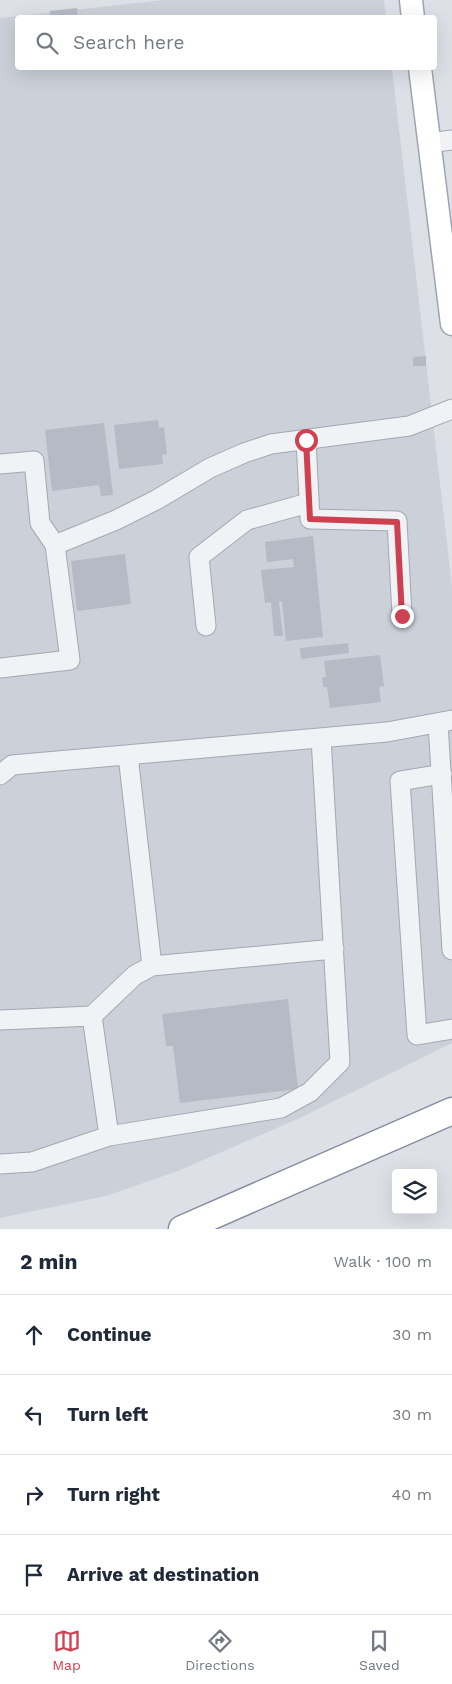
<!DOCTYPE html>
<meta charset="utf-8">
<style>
:root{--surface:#fff;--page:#f2f2f3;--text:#1f2937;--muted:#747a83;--line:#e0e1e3;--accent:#ce4150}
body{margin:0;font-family:"Work Sans",sans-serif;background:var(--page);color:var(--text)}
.controls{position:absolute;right:15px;bottom:15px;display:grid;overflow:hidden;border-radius:5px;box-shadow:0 5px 20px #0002}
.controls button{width:45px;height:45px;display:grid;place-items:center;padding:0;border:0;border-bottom:1px solid var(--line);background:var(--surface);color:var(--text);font:25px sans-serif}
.stop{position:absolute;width:15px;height:15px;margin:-11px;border:4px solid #ce4150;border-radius:50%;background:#fff}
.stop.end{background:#ce4150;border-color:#fff;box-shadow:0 1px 5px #0008}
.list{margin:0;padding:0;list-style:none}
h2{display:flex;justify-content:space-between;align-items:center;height:65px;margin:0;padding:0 20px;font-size:21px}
h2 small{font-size:16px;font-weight:400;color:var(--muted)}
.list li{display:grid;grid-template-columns:32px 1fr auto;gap:15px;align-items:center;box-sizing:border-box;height:80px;padding:0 20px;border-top:1px solid var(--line)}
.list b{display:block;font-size:19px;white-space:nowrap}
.list em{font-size:16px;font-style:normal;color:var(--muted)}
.icon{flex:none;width:28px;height:28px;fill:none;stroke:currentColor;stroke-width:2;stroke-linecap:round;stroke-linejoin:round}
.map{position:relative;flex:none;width:452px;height:1229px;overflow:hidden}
.search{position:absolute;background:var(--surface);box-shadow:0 5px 20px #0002;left:15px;right:15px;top:15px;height:55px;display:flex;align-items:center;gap:12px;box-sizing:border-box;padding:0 18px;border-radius:5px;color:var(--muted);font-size:19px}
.sheet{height:385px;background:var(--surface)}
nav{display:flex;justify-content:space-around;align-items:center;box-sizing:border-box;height:70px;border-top:1px solid var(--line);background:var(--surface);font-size:14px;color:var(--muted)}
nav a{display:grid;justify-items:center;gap:2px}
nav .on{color:var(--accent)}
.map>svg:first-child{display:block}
</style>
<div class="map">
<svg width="452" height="1229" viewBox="0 0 452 1229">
<rect width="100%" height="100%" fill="#dde1e7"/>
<path fill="#cbd0d9" d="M164,0H384L386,17L18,18V68H392L452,587V1043L302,1117L178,1171L106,1196L0,1218V18Z"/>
<path fill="#b5bac4" d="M77,8L78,18H51L50,11Z
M426,356V366H413V357Z
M158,420L159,428L164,427L167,454L162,455L163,464L119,469L114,425Z
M104,423L113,495L101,496L99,485L52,491L45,430Z
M313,536L323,637L286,641L282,601L279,602L283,636H274L271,602L265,603L261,570L294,567L293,559L267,562L265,542Z
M125,554L131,604L77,611L71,561Z
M348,643L349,653L301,659L300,648Z
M380,655L384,686L379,687L381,702L330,708L327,687H323L322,677H326L324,661Z
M288,999L298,1089L180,1103L173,1046H166L162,1014Z"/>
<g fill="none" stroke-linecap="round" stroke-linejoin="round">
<defs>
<path id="minor" d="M429,143L452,140
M306,440L310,519L397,521L402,615
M0,464L34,461L40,523L55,545L70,660L0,668
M55,545L116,520L156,500L210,468L244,453L271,444L409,426L452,409
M206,626L199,557L247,520L308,503
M438,723L452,950
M128,755L152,966
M442,774L400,781L417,1035L452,1029
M0,775L12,765L387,732L452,720
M0,1020L92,1016
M109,1136L92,1016L135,975L152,966L334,949
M0,1164L32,1162L109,1136L281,1108L310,1092L340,1062L321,738"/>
<path id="major" d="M411,0L413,18
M420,68L452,324"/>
<path id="highway" d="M182,1229L452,1111"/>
</defs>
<use href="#minor" stroke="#a3a8b1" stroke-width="21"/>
<use href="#major" stroke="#9da5b3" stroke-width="25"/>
<use href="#highway" stroke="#858d9e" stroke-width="29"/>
<use href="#minor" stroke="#f0f2f5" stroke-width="19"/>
<use href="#major" stroke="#fff" stroke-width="22"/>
<use href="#highway" stroke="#fff" stroke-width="26"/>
</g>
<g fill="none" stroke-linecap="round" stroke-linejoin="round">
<path stroke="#ce4150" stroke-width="6" d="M306,440L310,519L397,522L402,616"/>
</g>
</svg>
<div class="controls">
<button><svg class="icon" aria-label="layers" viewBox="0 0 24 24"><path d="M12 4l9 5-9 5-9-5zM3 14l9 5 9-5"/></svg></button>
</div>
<div class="stop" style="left:306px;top:440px"></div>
<div class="stop end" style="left:402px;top:616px"></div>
<div class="search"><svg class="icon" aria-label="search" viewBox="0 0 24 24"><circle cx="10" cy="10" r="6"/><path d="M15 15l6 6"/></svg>Search here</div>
</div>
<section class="sheet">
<h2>2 min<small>Walk · 100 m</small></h2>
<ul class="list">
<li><svg class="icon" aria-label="ahead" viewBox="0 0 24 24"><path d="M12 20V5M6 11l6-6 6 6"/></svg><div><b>Continue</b></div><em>30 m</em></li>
<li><svg class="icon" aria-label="left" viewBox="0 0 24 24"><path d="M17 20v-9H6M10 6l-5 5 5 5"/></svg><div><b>Turn left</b></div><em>30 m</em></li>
<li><svg class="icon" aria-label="right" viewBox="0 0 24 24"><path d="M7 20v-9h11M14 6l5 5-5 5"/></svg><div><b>Turn right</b></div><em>40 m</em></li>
<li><svg class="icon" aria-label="arrive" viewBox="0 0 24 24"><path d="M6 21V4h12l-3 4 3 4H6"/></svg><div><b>Arrive at destination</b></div></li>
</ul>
</section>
<nav>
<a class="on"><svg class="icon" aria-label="map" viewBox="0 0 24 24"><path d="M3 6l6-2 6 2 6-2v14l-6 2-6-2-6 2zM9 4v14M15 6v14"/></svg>Map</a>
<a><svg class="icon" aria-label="directions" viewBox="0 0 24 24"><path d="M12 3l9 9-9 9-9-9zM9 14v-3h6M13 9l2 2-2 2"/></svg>Directions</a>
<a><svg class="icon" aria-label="saved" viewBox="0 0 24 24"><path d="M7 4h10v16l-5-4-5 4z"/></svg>Saved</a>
</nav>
